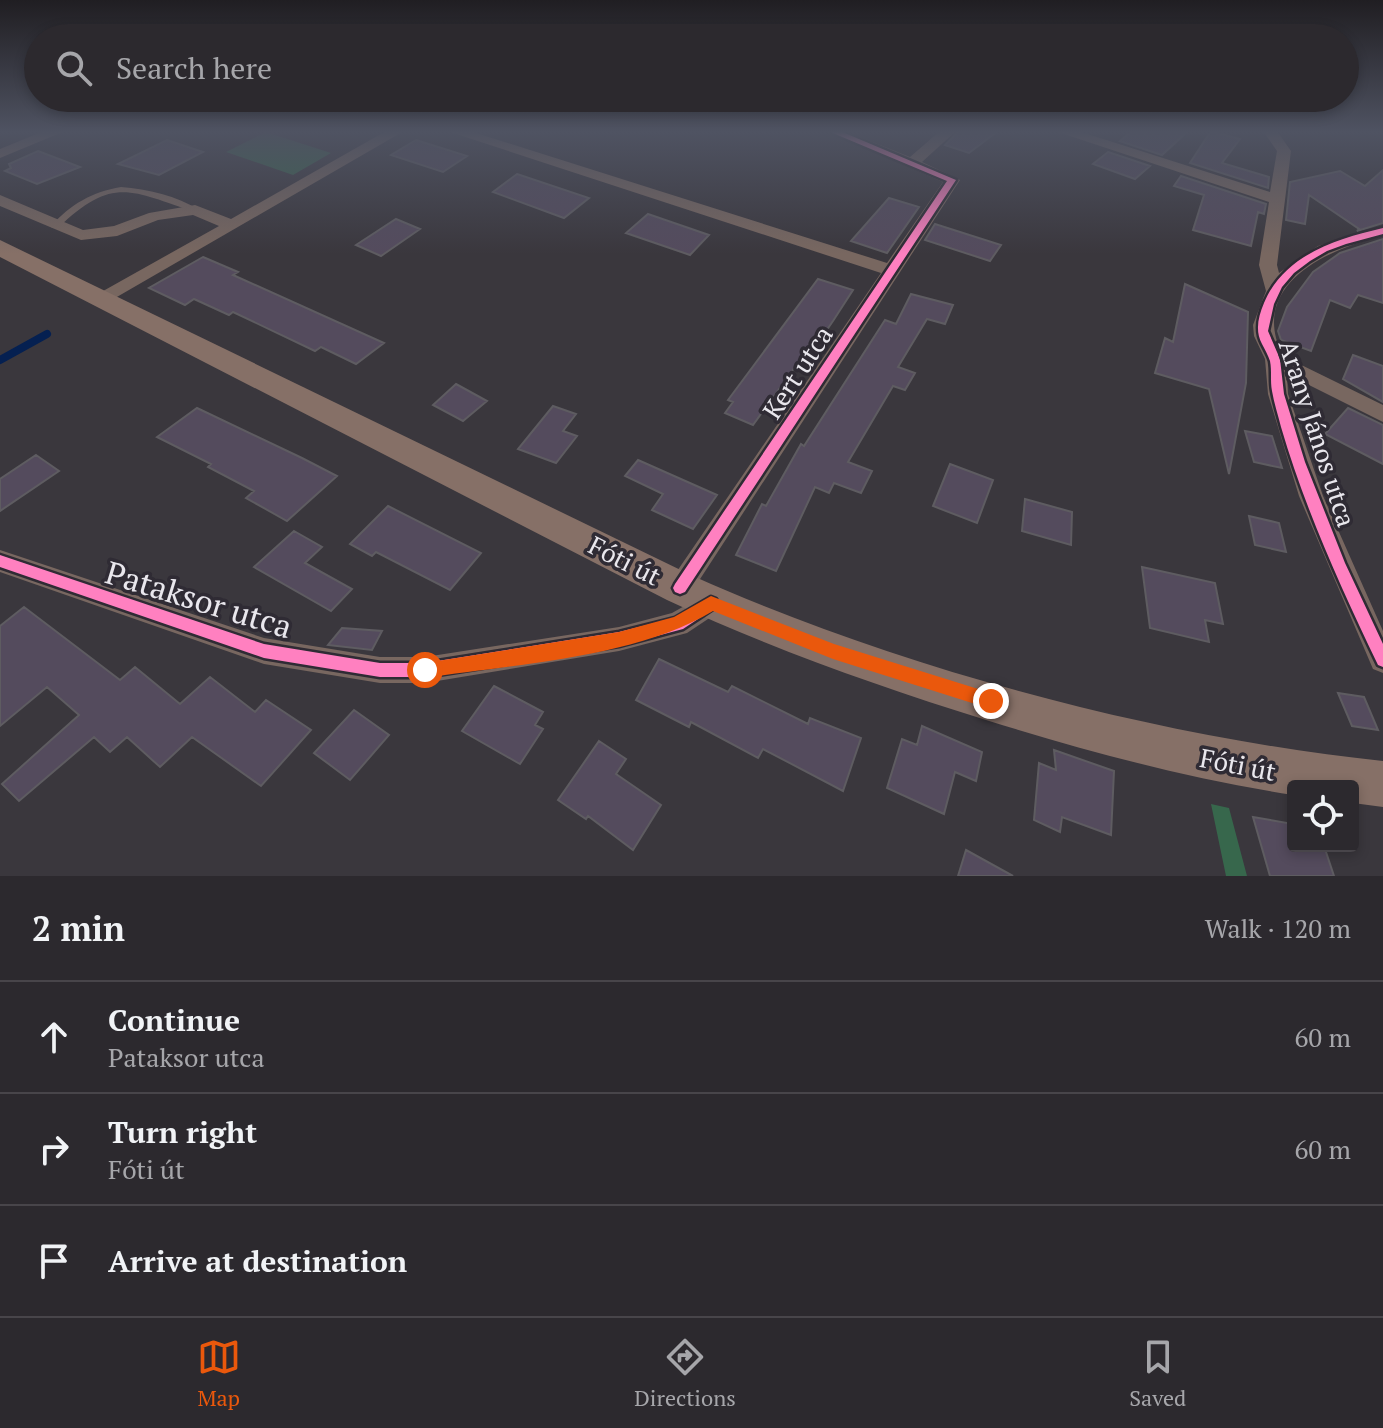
<!DOCTYPE html>
<meta charset="utf-8">
<style>
:root{--surface:#2c292e;--page:#343136;--text:#f1f3f6;--muted:#a6a6aa;--line:#48454a;--accent:#ea580c}
body{margin:0;font-family:"PT Serif",serif;background:var(--page);color:var(--text)}
.controls{position:absolute;right:24px;bottom:24px;display:grid;overflow:hidden;border-radius:8px;box-shadow:0 4px 12px #0003}
.controls button{width:72px;height:72px;display:grid;place-items:center;padding:0;border:0;border-bottom:2px solid var(--line);background:var(--surface);color:var(--text);font:40px sans-serif}
.stop{position:absolute;width:24px;height:24px;margin:-18px;border:6px solid #ea580c;border-radius:50%;background:#fff}
.stop.end{background:#ea580c;border-color:#fff;box-shadow:0 2px 8px #0008}
.list{margin:0;padding:0;list-style:none}
h2{display:flex;justify-content:space-between;align-items:center;height:104px;margin:0;padding:0 32px;font-size:34px}
h2 small{font-size:26px;font-weight:400;color:var(--muted)}
.list li{display:grid;grid-template-columns:52px 1fr auto;gap:24px;align-items:center;box-sizing:border-box;height:112px;padding:0 32px;border-top:2px solid var(--line)}
.list b{display:block;font-size:30px;white-space:nowrap}
.list p{margin:0;font-size:26px;white-space:nowrap;color:var(--muted)}
.list em{font-size:26px;font-style:normal;color:var(--muted)}
.icon{flex:none;width:44px;height:44px;fill:none;stroke:currentColor;stroke-width:2;stroke-linecap:round;stroke-linejoin:round}
.map{position:relative;flex:none;width:1383px;height:876px;overflow:hidden}
.search{position:absolute;background:var(--surface);box-shadow:0 4px 12px #0003;left:24px;right:24px;top:24px;height:88px;display:flex;align-items:center;gap:20px;box-sizing:border-box;padding:0 28px;border-radius:44px;color:var(--muted);font-size:30px}
.sheet{height:440px;background:var(--surface)}
nav{display:flex;justify-content:space-around;align-items:center;box-sizing:border-box;height:112px;border-top:2px solid var(--line);background:var(--surface);font-size:22px;color:var(--muted)}
nav a{display:grid;justify-items:center;gap:4px}
nav .on{color:var(--accent)}
.map>svg:first-child{display:block}
</style>
<div class="map">
<svg width="1383" height="876" viewBox="0 0 1383 876">
<rect width="100%" height="100%" fill="#3a373d"/>
<path fill="#37674c" d="M266,132L331,153L293,175L226,152Z
M1211,804L1229,808L1247,876H1226Z"/>
<g fill="none" stroke-linecap="round" stroke-linejoin="round">
<path stroke="#052051" stroke-width="8" d="M0,360L47,334"/>
</g>
<path fill="#544b5d" stroke="#5e5c61" stroke-width="2" d="M959,131H998L969,153L945,145Z
M1132,131H1188L1162,155L1120,141Z
M1211,131L1240,139L1222,163L1269,177L1268,188L1190,163Z
M167,140L203,152L159,175L118,164Z
M416,140L467,156L443,172L391,155Z
M38,151L80,167L37,184L5,171L11,168L9,164Z
M1108,152L1150,166L1135,179L1093,164Z
M1383,170V223L1357,231L1359,229L1309,195L1305,224L1286,220L1290,182L1340,171L1365,186Z
M517,174L589,198L564,218L493,192Z
M1181,176L1266,204L1264,214L1258,212L1251,246L1193,230L1204,195L1174,186Z
M889,198L919,207L887,253L851,241Z
M648,214L709,235L690,255L626,233Z
M396,219L420,229L381,256L356,245Z
M935,224L1001,245L990,261L925,240Z
M1383,239V303L1358,295L1350,308L1330,300L1311,351L1281,340L1278,331L1287,307L1313,272L1340,253Z
M203,257L238,272L233,275L384,343L356,364L321,347L315,351L233,312L229,315L194,299L185,305L149,288Z
M818,279L853,290L833,321L815,347L811,345L753,425L725,413L733,402L728,400Z
M1185,284L1248,312L1246,383L1229,474L1209,389L1155,373L1165,338L1173,342Z
M911,294L953,305L945,324L927,319L898,367L915,373L905,390L893,386L848,462L872,471L861,493L834,483L829,493L815,487L776,571L736,555L762,504L766,506L801,444L804,446L885,320L896,324Z
M1353,355L1383,366V402L1343,379Z
M456,384L487,401L463,421L433,405Z
M553,406L576,414L563,431L577,436L556,463L518,449Z
M197,408L302,458L337,476L287,521L246,498L254,491L208,467L211,464L157,437Z
M1348,408L1383,425V464L1325,434Z
M1245,431L1272,436L1282,468L1254,462Z
M36,455L59,471L0,511V479Z
M638,460L717,495L693,529L652,510L663,494L625,476Z
M950,464L993,480L977,523L933,506Z
M1025,499L1072,512L1071,545L1022,531Z
M388,506L481,553L450,590L376,552L372,556L350,544Z
M1249,516L1279,523L1286,552L1255,545Z
M294,531L322,547L305,563L352,589L331,611L254,567Z
M1142,567L1215,583L1223,624L1205,620L1209,642L1150,628Z
M24,607L120,680L135,667L180,704L210,677L255,712L266,700L311,730L261,786L192,737L160,767L127,737L110,752L94,737L19,801L2,784L79,715L47,687L0,726V626Z
M342,628L382,631L372,650L328,645Z
M659,659L728,692L732,686L808,724L810,718L861,738L843,791L763,749L758,758L691,722L689,727L636,700Z
M494,686L543,712L535,725L543,729L520,764L462,731Z
M1338,693L1364,697L1378,730L1352,726Z
M354,710L389,735L350,780L314,753Z
M922,726L982,752L976,781L955,772L944,814L887,788L902,739L917,745Z
M599,741L626,759L616,774L661,805L633,850L588,816L586,819L558,800Z
M1054,750L1114,771L1111,835L1062,817L1060,832L1034,820L1039,763L1056,770Z
M1253,817L1293,824V846H1324L1334,876H1270Z
M966,850L1013,876H958Z"/>
<g fill="none" stroke-linecap="round" stroke-linejoin="round">
<path fill="#786760" fill-rule="evenodd" d="M121,187C148,189 177,196 199,210L195,212C131,191 113,175 58,228H52L51,226C71,204 92,192 121,187Z"/>
<path fill="#786760" fill-rule="evenodd" d="M44,131H65L0,158V149Z
M386,131H404L103,305L94,299L96,295L219,226L193,215L158,220L117,236L81,240L0,206V195L83,230L114,226L149,213L195,205L231,219Z
M447,131H470L887,263L943,182L825,131H845L910,157L940,131H956L922,162L960,180L689,596L680,599L671,596L667,588L671,580L881,273Z
M1055,131H1078L1270,192L1277,151L1263,131H1277L1291,151L1277,265L1279,273L1318,246L1383,226V236C1327,249 1247,285 1283,356L1383,405V422L1287,374L1288,394L1323,496L1383,631V673L1373,669L1299,496L1268,394L1265,359L1254,336L1253,325L1266,291L1259,265L1269,202Z
M0,550L264,638L380,657H425L619,627L672,613L711,591L720,595L724,603L720,611L687,633L619,651L425,683H380L264,664L0,572Z"/>
<path fill="#867067" fill-rule="evenodd" d="M0,240L693,576C902,669 1156,737 1383,761V807L1353,803V786H1293V795C1189,779 1086,751 986,720C877,686 770,648 667,600L0,257Z"/>
<defs>
<path id="cycleway" d="M828,131H840L956,180L685,592L680,594L675,592L673,588L675,584L947,181Z
M1383,228V234L1346,244L1327,251L1310,261L1294,273L1282,287L1274,304L1268,331L1280,359L1284,394L1305,462L1345,563L1383,644V667L1378,665C1341,588 1305,509 1281,427C1278,415 1274,403 1272,391C1270,381 1272,371 1270,361C1268,355 1265,350 1262,344C1255,331 1258,317 1264,303C1284,255 1336,239 1383,228Z
M0,555L264,644L380,663H425L619,632L675,618L711,597L716,599L718,603L716,607L683,629L619,646L425,677H380L264,658L0,567Z"/>
</defs>
<use href="#cycleway" stroke="#2f2b34" stroke-width="5"/>
<use href="#cycleway" fill="#ff80c0" fill-rule="evenodd"/>
</g>
<linearGradient id="sky" x2="0" y2="1"><stop stop-color="#201e22"/><stop offset="0.52" stop-color="#4f5362"/><stop offset="1" stop-color="#4f5362" stop-opacity="0"/></linearGradient>
<rect width="1383" height="254" fill="url(#sky)"/>
<path fill="#ea580c" d="M711,596L834,644L991,693L1000,701L991,709L833,659L713,611C636,658 514,664 425,678L417,670L425,663L619,632L674,617Z"/>
<g text-anchor="middle" dominant-baseline="central" stroke-width="7" stroke-linejoin="round" paint-order="stroke">
<g font-size="26" fill="#e9e7ed" stroke="#2f2b34">
<text transform="translate(797 372) rotate(-57)">Kert utca</text>
<text transform="translate(1318 433) rotate(72)">Arany János utca</text>
<text transform="translate(625 560) rotate(27)">Fóti út</text>
<text transform="translate(1238 764) rotate(11)">Fóti út</text>
</g>
<g font-size="32" fill="#e9e7ed" stroke="#2f2b34">
<text transform="translate(199 599) rotate(17)">Pataksor utca</text>
</g>
</g>
</svg>
<div class="controls">
<button><svg class="icon" aria-label="locate" viewBox="0 0 24 24"><circle cx="12" cy="12" r="6"/><path d="M12 2v4M12 18v4M2 12h4M18 12h4"/></svg></button>
</div>
<div class="stop" style="left:425px;top:670px"></div>
<div class="stop end" style="left:991px;top:701px"></div>
<div class="search"><svg class="icon" aria-label="search" viewBox="0 0 24 24"><circle cx="10" cy="10" r="6"/><path d="M15 15l6 6"/></svg>Search here</div>
</div>
<section class="sheet">
<h2>2 min<small>Walk · 120 m</small></h2>
<ul class="list">
<li><svg class="icon" aria-label="ahead" viewBox="0 0 24 24"><path d="M12 20V5M6 11l6-6 6 6"/></svg><div><b>Continue</b><p>Pataksor utca</p></div><em>60 m</em></li>
<li><svg class="icon" aria-label="right" viewBox="0 0 24 24"><path d="M7 20v-9h11M14 6l5 5-5 5"/></svg><div><b>Turn right</b><p>Fóti út</p></div><em>60 m</em></li>
<li><svg class="icon" aria-label="arrive" viewBox="0 0 24 24"><path d="M6 21V4h12l-3 4 3 4H6"/></svg><div><b>Arrive at destination</b></div></li>
</ul>
</section>
<nav>
<a class="on"><svg class="icon" aria-label="map" viewBox="0 0 24 24"><path d="M3 6l6-2 6 2 6-2v14l-6 2-6-2-6 2zM9 4v14M15 6v14"/></svg>Map</a>
<a><svg class="icon" aria-label="directions" viewBox="0 0 24 24"><path d="M12 3l9 9-9 9-9-9zM9 14v-3h6M13 9l2 2-2 2"/></svg>Directions</a>
<a><svg class="icon" aria-label="saved" viewBox="0 0 24 24"><path d="M7 4h10v16l-5-4-5 4z"/></svg>Saved</a>
</nav>
